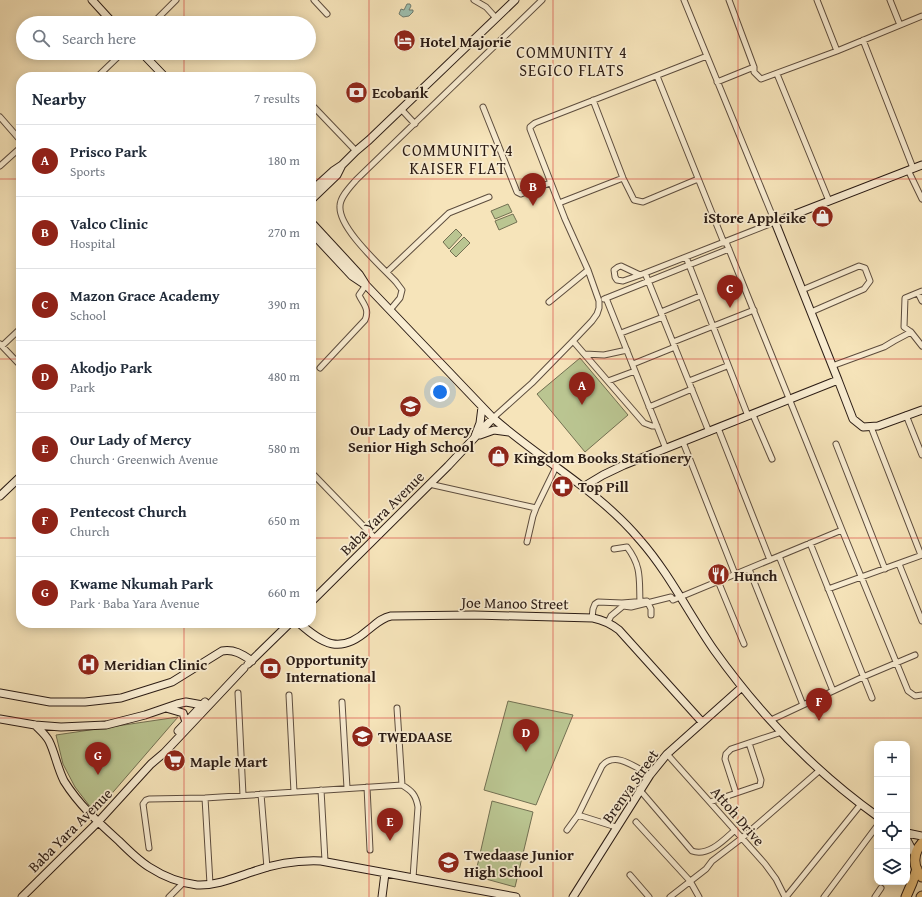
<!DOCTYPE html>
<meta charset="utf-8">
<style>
:root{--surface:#fff;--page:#f6f6f7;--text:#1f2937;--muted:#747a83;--line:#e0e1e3;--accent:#8f2418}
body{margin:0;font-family:"Gentium Book Plus",serif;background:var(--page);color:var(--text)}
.controls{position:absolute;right:12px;bottom:12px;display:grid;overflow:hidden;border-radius:8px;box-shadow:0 2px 10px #0003}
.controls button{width:36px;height:36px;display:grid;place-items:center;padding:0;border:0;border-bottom:1px solid var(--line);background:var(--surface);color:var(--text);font:20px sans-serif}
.you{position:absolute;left:440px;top:392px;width:14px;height:14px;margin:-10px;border:3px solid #fff;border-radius:50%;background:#1a73e8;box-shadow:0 0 0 6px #1a73e833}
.badge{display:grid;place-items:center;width:26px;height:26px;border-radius:50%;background:var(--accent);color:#fff;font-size:13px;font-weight:700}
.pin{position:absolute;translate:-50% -33px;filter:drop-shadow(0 1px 2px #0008)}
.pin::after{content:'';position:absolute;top:21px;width:14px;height:12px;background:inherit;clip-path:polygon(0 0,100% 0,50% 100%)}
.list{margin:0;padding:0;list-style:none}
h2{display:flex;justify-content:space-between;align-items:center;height:52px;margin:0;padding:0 16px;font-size:17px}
h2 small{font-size:13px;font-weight:400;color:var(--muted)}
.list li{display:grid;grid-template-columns:26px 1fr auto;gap:12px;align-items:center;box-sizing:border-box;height:72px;padding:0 16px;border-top:1px solid var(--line)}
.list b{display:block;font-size:15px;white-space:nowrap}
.list p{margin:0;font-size:13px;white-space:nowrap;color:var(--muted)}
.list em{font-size:13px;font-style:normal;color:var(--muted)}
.icon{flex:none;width:22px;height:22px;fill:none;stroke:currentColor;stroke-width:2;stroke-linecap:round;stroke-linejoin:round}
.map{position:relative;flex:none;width:922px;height:897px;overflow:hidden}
.search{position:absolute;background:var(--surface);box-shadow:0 2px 10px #0003;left:16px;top:16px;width:300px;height:44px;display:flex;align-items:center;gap:10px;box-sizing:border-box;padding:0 14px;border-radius:22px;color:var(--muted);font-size:15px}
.panel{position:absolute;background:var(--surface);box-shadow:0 2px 10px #0003;left:16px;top:72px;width:300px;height:556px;border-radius:16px}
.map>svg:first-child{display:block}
</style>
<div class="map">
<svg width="922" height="897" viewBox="0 0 922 897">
<rect width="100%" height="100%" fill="#f6e4ba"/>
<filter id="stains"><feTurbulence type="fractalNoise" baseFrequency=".005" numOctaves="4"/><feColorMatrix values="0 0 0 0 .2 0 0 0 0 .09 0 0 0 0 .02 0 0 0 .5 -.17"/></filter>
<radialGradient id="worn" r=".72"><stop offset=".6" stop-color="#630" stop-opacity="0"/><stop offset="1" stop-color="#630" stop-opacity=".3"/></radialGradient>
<path fill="#bac591" stroke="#727052" d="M508,204L512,212L495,219L491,211Z
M513,214L517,222L499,230L495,221Z
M456,229L462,235L449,249L443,242Z
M464,237L470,243L456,257L450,251Z
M580,358L628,415L585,452L537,394Z
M508,701L573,715L536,805L484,790Z
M178,717L95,813L75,787L63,764L56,735Z
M492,801L533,812L515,887L475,876Z"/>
<path fill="#9dbfaf" stroke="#6f7d71" d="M407,4H410L411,6L409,10H413V12L409,16L403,17L399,14L401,9L404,10Z"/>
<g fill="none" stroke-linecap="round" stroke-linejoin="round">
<defs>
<path id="street" d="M314,0L327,14
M474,0L486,7L496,18
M729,0L754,67V72L761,79L837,51L922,16
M817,0L837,51
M890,0L900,25
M153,23L176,0
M863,40L913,168
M777,74L829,201
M657,76L724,243
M97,77L122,53
M717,82L754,67
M593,100L623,178L634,200L643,202L698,179
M311,104L356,151
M483,107L517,192L521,194L550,183
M401,109L415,124
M0,117L21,141
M0,166L21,147
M908,170L922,199
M559,203L623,178
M726,242L842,530L908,691L915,696L922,695
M686,257L748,416
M387,272L449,213L489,197
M645,273L709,432
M640,275L621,266L618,267L614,270L615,277L617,280L623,281L640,275L775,222L684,0
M802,290L859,266L865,268L870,281L864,289L811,312
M922,291L905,298L904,327L911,332L922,346
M918,293L922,301
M606,298L666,449
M604,299L729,249
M549,302L588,270
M390,310L400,298L402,290L396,282C381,266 338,228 340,206C340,197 350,187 356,180L542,0
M661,312L700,296
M621,333L663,317
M573,341L644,423L652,426H657
M673,342L754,310
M0,344L21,366
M2,346L21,328
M585,354L604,355L627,350
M633,364L675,347
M832,366L884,347L894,341L911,332
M320,368L365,320C370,309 363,304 359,295L366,285
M608,381L635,371
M689,381L727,366
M649,407L692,389
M753,415L772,459
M906,415L922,455
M493,418L532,383L573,341L592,321L597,314L599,308V301L588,270L565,219L530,129V127L535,123L707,56
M871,427L921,555
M718,428L770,560
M683,442L735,574
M836,444L885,569
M311,472L375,538
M429,484L536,508L533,516L527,542
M536,508L556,467
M810,543L872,698
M614,549L627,547C642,567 639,579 640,602
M779,556L833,691
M899,564L922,621
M749,569L803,705
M718,581L744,644
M828,589L922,555
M592,618L593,609L595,604L598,602L622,603L647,601L651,609V615
M608,622L611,616L623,606L631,607L671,597L673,600L842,530
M238,693L243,795
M289,695L294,792
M342,702L347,788
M397,708L402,785
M771,720L863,677L915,655
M667,754L765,864L776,879L785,897
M367,787L370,850
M639,789L692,851C708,857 724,840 735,830
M321,790L325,861
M736,793L725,759L726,754L731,749L782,732
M261,794L267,868
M205,798L210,884
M710,802L760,785L761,780L749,743
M578,815L616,827
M636,822L690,881L699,897
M567,830L578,815L602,766C615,750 636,768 650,775
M149,848L143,804L146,800L149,799L205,798L402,785C412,791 416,795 418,807L413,878
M630,875L649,897
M169,897L183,883
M670,897L706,869L712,861L742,838L820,770
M786,897L861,804
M824,897L877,826
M875,897L881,888"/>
<path id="secondary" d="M92,0L113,23
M142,53L165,77
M311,191L333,171L342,165
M311,200L337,175L342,165L356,151L369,140L515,0
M311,222L359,274L366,285L493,418C541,460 599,491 640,540C669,573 689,614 714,650C759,713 814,771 877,816
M311,232L352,276L364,284
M838,380L853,419L863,427L878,426L922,410
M480,435L494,430L509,432
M475,436L480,423L482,407
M583,487L603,475L624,465L838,380L775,222L922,165
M0,496L21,476
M311,602L448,466L493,418
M299,623C323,644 340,655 368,630C376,624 381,618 391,616L474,615L593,618C603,620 610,623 619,630L702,722
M248,664L290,623
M0,693L50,702H85L121,698L172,682L222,651C234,649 242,654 252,661
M166,708L183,713L186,722
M0,719L35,725L61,727L106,725L145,715L177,704L186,702L208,706
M35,725C40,730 46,735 49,741C55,753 57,767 64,781C79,805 98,822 119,841C128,850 138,860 149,867C163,876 180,883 197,885C216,886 234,878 252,872C274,864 298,860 321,861L516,897
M178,731L205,702
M907,833L922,836
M907,840L915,855
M22,897L98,822L151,764L164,753L244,668
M382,897L385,873
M573,897L650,775L667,754L742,687"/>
<path id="highway" d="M922,843C913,853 912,867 922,877
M906,897L912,883L917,869
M921,897L922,896"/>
</defs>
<use href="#street" stroke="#5d4d3e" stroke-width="7"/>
<use href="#secondary" stroke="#2a1b14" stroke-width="9"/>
<use href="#highway" stroke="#2a1b14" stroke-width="11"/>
<use href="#street" stroke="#f9edd2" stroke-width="5"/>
<use href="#secondary" stroke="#f9edd2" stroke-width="7"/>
<use href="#highway" stroke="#ebc27d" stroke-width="9"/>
</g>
<path fill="none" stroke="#d62828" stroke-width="1" stroke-opacity="0.55" d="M184,0V23M369,0V897M553,0V897M738,0V897M184,53V77M0,179H21M311,179H922M0,359H21M311,359H922M0,538H21M311,538H922M184,623V897M0,718H922"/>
<defs>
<symbol id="hotel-disc" viewBox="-11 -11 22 22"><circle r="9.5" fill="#8f2418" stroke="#f9edd2"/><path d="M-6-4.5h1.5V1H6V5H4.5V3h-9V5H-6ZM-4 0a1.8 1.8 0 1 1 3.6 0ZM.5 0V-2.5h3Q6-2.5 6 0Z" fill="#fff"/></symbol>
<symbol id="bank-disc" viewBox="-11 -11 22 22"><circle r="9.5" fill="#8f2418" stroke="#f9edd2"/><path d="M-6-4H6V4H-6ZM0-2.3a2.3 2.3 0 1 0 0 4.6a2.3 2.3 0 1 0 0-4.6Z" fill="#fff"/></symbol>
<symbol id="shop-disc" viewBox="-11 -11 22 22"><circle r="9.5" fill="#8f2418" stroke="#f9edd2"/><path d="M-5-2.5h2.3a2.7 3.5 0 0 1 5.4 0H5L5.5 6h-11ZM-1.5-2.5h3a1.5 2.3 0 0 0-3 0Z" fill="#fff"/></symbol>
<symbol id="school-disc" viewBox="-11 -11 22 22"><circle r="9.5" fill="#8f2418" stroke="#f9edd2"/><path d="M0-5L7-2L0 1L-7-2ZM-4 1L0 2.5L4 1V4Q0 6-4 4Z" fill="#fff"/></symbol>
<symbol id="pharmacy-disc" viewBox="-11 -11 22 22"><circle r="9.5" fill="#8f2418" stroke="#f9edd2"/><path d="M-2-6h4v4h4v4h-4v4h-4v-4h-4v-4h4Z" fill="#fff"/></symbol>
<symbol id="restaurant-disc" viewBox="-11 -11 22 22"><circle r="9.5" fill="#8f2418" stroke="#f9edd2"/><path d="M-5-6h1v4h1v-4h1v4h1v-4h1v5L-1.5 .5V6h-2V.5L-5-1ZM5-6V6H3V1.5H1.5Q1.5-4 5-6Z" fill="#fff"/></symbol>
<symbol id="hospital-disc" viewBox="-11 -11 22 22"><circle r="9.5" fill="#8f2418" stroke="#f9edd2"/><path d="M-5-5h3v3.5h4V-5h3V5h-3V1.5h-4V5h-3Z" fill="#fff"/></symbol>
<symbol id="supermarket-disc" viewBox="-11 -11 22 22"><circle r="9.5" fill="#8f2418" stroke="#f9edd2"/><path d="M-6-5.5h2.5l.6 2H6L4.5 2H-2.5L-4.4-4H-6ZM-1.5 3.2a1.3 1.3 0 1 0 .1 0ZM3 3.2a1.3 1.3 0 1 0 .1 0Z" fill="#fff"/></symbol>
</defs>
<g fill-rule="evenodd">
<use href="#hotel-disc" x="392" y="28" width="25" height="25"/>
<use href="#bank-disc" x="344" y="80" width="25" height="25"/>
<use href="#shop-disc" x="810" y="204" width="25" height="25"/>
<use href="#school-disc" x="398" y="394" width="25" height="25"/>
<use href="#shop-disc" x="486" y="444" width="25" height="25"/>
<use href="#pharmacy-disc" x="550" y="474" width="25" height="25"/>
<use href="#restaurant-disc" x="706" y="562" width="25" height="25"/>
<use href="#hospital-disc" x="76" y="652" width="25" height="25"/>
<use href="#bank-disc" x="258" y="656" width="25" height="25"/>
<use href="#school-disc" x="350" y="724" width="25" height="25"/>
<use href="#supermarket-disc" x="162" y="748" width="25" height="25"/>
<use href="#school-disc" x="436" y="850" width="25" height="25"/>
</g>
<g text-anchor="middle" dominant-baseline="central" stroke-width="3.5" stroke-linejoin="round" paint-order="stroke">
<g font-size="15" font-weight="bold" fill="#2a1b14" stroke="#f9edd2" text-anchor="start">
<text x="420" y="41">Hotel Majorie</text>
<text x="372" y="92">Ecobank</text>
<text x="806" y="217" text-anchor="end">iStore Appleike</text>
<text x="411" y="429" text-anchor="middle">Our Lady of Mercy<tspan x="411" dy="17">Senior High School</tspan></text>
<text x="514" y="457">Kingdom Books Stationery</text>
<text x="578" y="486">Top Pill</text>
<text x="734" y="575">Hunch</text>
<text x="286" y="659">Opportunity<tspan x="286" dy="17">International</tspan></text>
<text x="104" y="664">Meridian Clinic</text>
<text x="378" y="736">TWEDAASE</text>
<text x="190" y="761">Maple Mart</text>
<text x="464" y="854">Twedaase Junior<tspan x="464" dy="17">High School</tspan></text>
</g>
<g font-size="15" fill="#2a1b14" stroke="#f9edd2">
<text transform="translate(382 513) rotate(-45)">Baba Yara Avenue</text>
<text transform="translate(515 603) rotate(1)">Joe Manoo Street</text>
<text transform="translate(630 786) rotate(-55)">Brenya Street</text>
<text transform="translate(738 816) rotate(49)">Attoh Drive</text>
<text transform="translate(70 830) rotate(-45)">Baba Yara Avenue</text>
</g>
<g font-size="16" letter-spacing="1" fill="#2a1b14" stroke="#f9edd2">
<text x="572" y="52">COMMUNITY 4<tspan x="572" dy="18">SEGICO FLATS</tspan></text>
<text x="458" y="150">COMMUNITY 4<tspan x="458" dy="18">KAISER FLAT</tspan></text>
</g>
</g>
<rect width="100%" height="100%" filter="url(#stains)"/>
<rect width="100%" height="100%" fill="url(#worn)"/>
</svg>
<div class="controls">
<button>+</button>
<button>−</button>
<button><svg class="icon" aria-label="locate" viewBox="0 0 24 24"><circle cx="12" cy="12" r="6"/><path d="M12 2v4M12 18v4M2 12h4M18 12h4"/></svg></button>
<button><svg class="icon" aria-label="layers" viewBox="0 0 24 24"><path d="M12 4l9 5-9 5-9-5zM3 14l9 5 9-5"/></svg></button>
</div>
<div class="you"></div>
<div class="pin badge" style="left:582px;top:405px">A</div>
<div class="pin badge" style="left:533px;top:206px">B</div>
<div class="pin badge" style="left:730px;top:308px">C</div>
<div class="pin badge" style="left:526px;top:752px">D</div>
<div class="pin badge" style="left:390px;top:841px">E</div>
<div class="pin badge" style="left:819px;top:721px">F</div>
<div class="pin badge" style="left:98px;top:775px">G</div>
<div class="search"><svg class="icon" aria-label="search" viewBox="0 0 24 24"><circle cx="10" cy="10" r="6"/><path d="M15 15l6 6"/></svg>Search here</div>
<section class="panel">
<h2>Nearby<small>7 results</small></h2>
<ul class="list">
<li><span class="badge">A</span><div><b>Prisco Park</b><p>Sports</p></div><em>180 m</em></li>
<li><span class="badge">B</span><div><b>Valco Clinic</b><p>Hospital</p></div><em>270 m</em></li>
<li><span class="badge">C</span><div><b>Mazon Grace Academy</b><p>School</p></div><em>390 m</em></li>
<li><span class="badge">D</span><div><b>Akodjo Park</b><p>Park</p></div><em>480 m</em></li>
<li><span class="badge">E</span><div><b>Our Lady of Mercy</b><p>Church · Greenwich Avenue</p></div><em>580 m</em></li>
<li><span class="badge">F</span><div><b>Pentecost Church</b><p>Church</p></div><em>650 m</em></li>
<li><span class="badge">G</span><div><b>Kwame Nkumah Park</b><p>Park · Baba Yara Avenue</p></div><em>660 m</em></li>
</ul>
</section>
</div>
